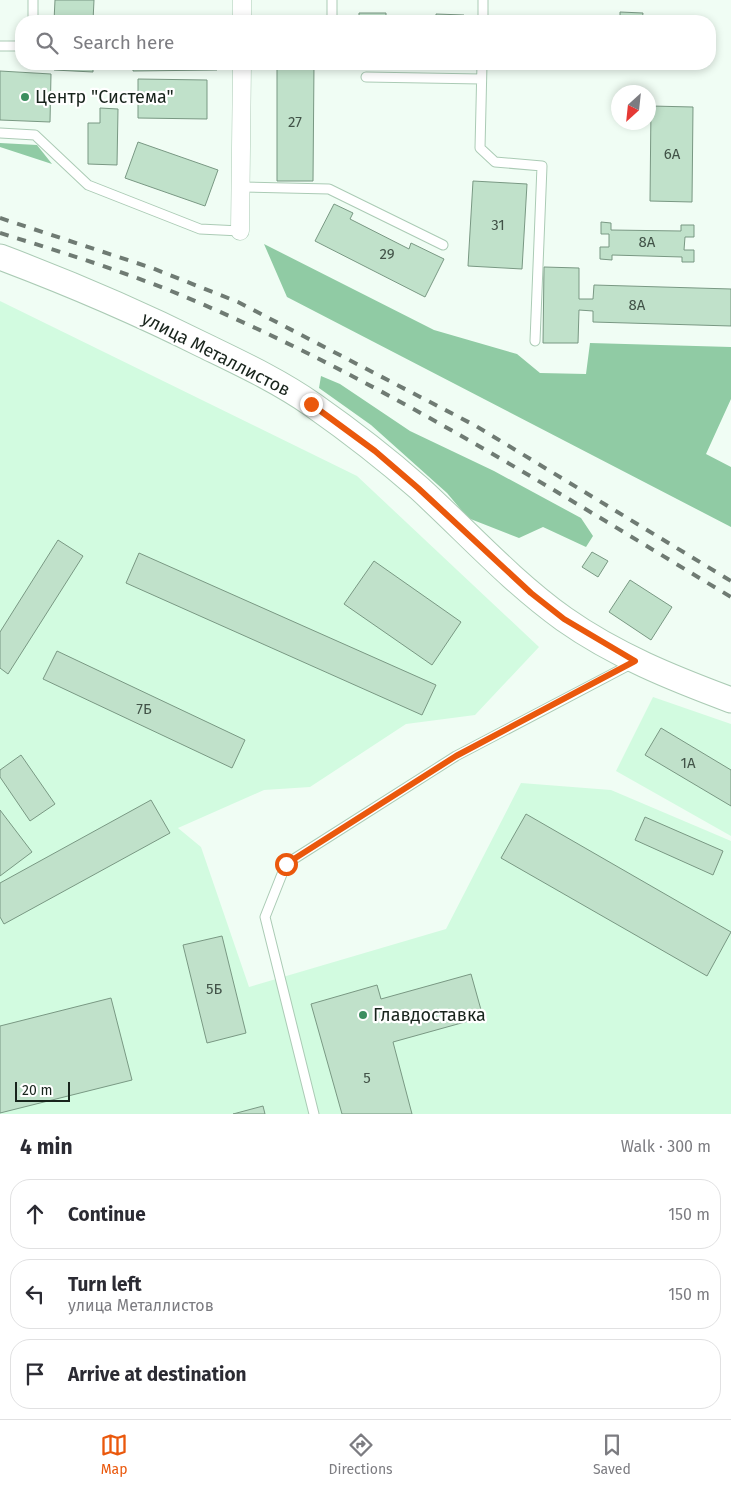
<!DOCTYPE html>
<meta charset="utf-8">
<style>
:root{--surface:#fff;--page:#f2f2f3;--text:#2b2b33;--muted:#7c7c81;--line:#e1e1e2;--accent:#ea580c}
body{margin:0;font-family:"Fira Sans",sans-serif;background:var(--page);color:var(--text)}
.compass{position:absolute;left:611px;top:85px;width:45px;height:45px;border-radius:50%;background:var(--surface);box-shadow:0 2px 8px #0003;rotate:207deg}
.scale{position:absolute;left:15px;bottom:12px;width:55px;box-sizing:border-box;padding-left:5px;border:2px solid #18241c;border-top:0;font-size:14px;line-height:18px;white-space:nowrap;color:#18241c;-webkit-text-stroke:4px #fff;paint-order:stroke}
.stop{position:absolute;width:15px;height:15px;margin:-11px;border:4px solid #ea580c;border-radius:50%;background:#fff}
.stop.end{background:#ea580c;border-color:#fff;box-shadow:0 1px 5px #0008}
.list{margin:0;padding:0;list-style:none}
h2{display:flex;justify-content:space-between;align-items:center;height:65px;margin:0;padding:0 20px;font-size:21px}
h2 small{font-size:16px;font-weight:400;color:var(--muted)}
.list li{display:grid;grid-template-columns:32px 1fr auto;gap:15px;align-items:center;box-sizing:border-box;height:70px;margin:0 10px 10px;padding:0 10px;border:1px solid var(--line);border-radius:20px}
.list b{display:block;font-size:19px;white-space:nowrap}
.list p{margin:0;font-size:16px;white-space:nowrap;color:var(--muted)}
.list em{font-size:16px;font-style:normal;color:var(--muted)}
.icon{flex:none;width:28px;height:28px;fill:none;stroke:currentColor;stroke-width:2;stroke-linecap:round;stroke-linejoin:round}
.map{position:relative;flex:none;width:731px;height:1114px;overflow:hidden}
.search{position:absolute;background:var(--surface);box-shadow:0 2px 8px #0003;left:15px;right:15px;top:15px;height:55px;display:flex;align-items:center;gap:12px;box-sizing:border-box;padding:0 18px;border-radius:20px;color:var(--muted);font-size:19px}
.sheet{height:305px;background:var(--surface)}
nav{display:flex;justify-content:space-around;align-items:center;box-sizing:border-box;height:70px;border-top:1px solid var(--line);background:var(--surface);font-size:14px;color:var(--muted)}
nav a{display:grid;justify-items:center;gap:2px}
nav .on{color:var(--accent)}
.map>svg:first-child{display:block}
</style>
<div class="map">
<svg width="731" height="1114" viewBox="0 0 731 1114">
<rect width="100%" height="100%" fill="#f0fdf4"/>
<path fill="#d2fbe0" d="M0,301L357,476L539,647L475,715L406,724L310,787L264,790L178,828L201,847L249,987L446,929L521,783L611,790L731,841V1114H0Z
M653,697L731,724V836L616,771Z"/>
<path fill="#90cba4" d="M0,143L37,145L52,164L0,147Z
M264,244L434,330L517,354L540,373L586,374L590,343L731,347V399L706,454L731,467V527L287,297Z
M321,376L340,384L410,431L494,471L581,518L593,536L586,547L543,527L519,538L468,518L447,493L371,425L319,388Z"/>
<path fill="#c0e1ca" stroke="#799883" d="M55,0H94L93,21H54Z
M620,12L643,13L642,21H620Z
M359,13H386V20H436V14L464,15V21H359Z
M54,64H93V72L54,70Z
M133,64H217V70L133,71Z
M277,64H314L313,181H277Z
M0,71L51,74L50,122L0,120Z
M138,79L207,80V119L138,118Z
M651,106L693,107L692,202L650,201Z
M100,108L118,109L117,165L88,164V123H100Z
M138,142L218,170L205,206L125,178Z
M473,181L527,184L522,269L468,266Z
M334,204L353,213L350,219L409,249L411,243L444,259L425,297L315,241Z
M601,222L611,223V230L681,231V225H694V237H685L684,250H694V262H682V257L612,255V260L600,259V247H609V234H601Z
M544,267L579,268V299H593L594,285L731,289V326L593,322V311L579,310L578,343H543Z
M58,540L83,556L8,674L0,668V632Z
M592,552L608,561L598,577L582,567Z
M139,553L436,685L422,715L126,583Z
M374,561L461,622L432,665L344,604Z
M630,580L672,607L651,640L609,612Z
M57,651L245,740L232,768L43,679Z
M661,728L731,770V806L645,755Z
M21,755L55,804L30,821L0,777V770Z
M151,800L170,833L4,924L0,917V883Z
M0,810L32,852L0,876Z
M526,814L731,932L707,976L501,858Z
M645,817L723,851L713,875L635,840Z
M222,936L246,1033L207,1043L183,945Z
M471,974L483,1017L393,1042L412,1114H342L311,1004L377,985L381,999Z
M111,998L132,1080L0,1113V1026Z
M263,1106L265,1114H233Z"/>
<g fill="none" stroke-linecap="round" stroke-linejoin="round">
<defs>
<path id="service" d="M33,0V21
M332,21V0
M483,21V0
M0,46H21
M482,64L480,148L495,162L542,166L535,341
M366,77L481,79
M0,133L35,135L88,185L200,229L240,231
M240,187L329,189L443,245
M314,1114L265,917L286,864L456,756L633,663"/>
<path id="minor" d="M242,21V0
M240,231L242,64"/>
<path id="secondary" d="M0,257C69,283 137,312 203,345C240,363 279,381 313,405C350,431 385,458 419,488C467,532 511,581 564,619C615,655 672,678 731,700"/>
</defs>
<use href="#service" stroke="#abcbb5" stroke-width="11"/>
<use href="#minor" stroke="#abcbb5" stroke-width="19"/>
<use href="#secondary" stroke="#abcbb5" stroke-width="27"/>
<use href="#service" stroke="#fff" stroke-width="9"/>
<use href="#minor" stroke="#fff" stroke-width="18"/>
<use href="#secondary" stroke="#fff" stroke-width="25"/>
<path stroke="#6f7b73" stroke-width="4" stroke-dasharray="9 9" stroke-linecap="butt" d="M0,218L152,268L238,302L476,426L731,581
M0,233C68,254 136,275 202,304C387,384 558,493 731,597"/>
</g>
<g fill="none" stroke-linecap="round" stroke-linejoin="round">
<path stroke="#ea580c" stroke-width="6" d="M286,864L456,756L635,661L564,619L531,593L418,488L375,451L311,404"/>
</g>
<g fill="#3c8e5f" stroke="#fff" stroke-width="2">
<circle cx="25" cy="97" r="5"/>
<circle cx="363" cy="1015" r="5"/>
</g>
<g text-anchor="middle" dominant-baseline="central" stroke-width="4.5" stroke-linejoin="round" paint-order="stroke">
<g font-size="15" fill="#425348">
<text x="295" y="122">27</text>
<text x="672" y="154">6А</text>
<text x="498" y="225">31</text>
<text x="647" y="242">8А</text>
<text x="387" y="254">29</text>
<text x="637" y="305">8А</text>
<text x="144" y="709">7Б</text>
<text x="688" y="763">1А</text>
<text x="214" y="989">5Б</text>
<text x="367" y="1078">5</text>
</g>
<g font-size="18" fill="#18241c" stroke="#fff" text-anchor="start">
<text x="35" y="97">Центр "Система"</text>
<text x="373" y="1015">Главдоставка</text>
</g>
<g font-size="18" fill="#18241c" stroke="#fff">
<text transform="translate(216 354) rotate(27)">улица Металлистов</text>
</g>
</g>
</svg>
<svg class="compass" viewBox="-18 -18 36 36"><path d="M0-13l5 13h-10z" fill="#e53935"/><path d="M0 13l5-13h-10z" fill="#7c7c81"/></svg>
<div class="scale">20 m</div>
<div class="stop" style="left:286px;top:864px"></div>
<div class="stop end" style="left:311px;top:404px"></div>
<div class="search"><svg class="icon" aria-label="search" viewBox="0 0 24 24"><circle cx="10" cy="10" r="6"/><path d="M15 15l6 6"/></svg>Search here</div>
</div>
<section class="sheet">
<h2>4 min<small>Walk · 300 m</small></h2>
<ul class="list">
<li><svg class="icon" aria-label="ahead" viewBox="0 0 24 24"><path d="M12 20V5M6 11l6-6 6 6"/></svg><div><b>Continue</b></div><em>150 m</em></li>
<li><svg class="icon" aria-label="left" viewBox="0 0 24 24"><path d="M17 20v-9H6M10 6l-5 5 5 5"/></svg><div><b>Turn left</b><p>улица Металлистов</p></div><em>150 m</em></li>
<li><svg class="icon" aria-label="arrive" viewBox="0 0 24 24"><path d="M6 21V4h12l-3 4 3 4H6"/></svg><div><b>Arrive at destination</b></div></li>
</ul>
</section>
<nav>
<a class="on"><svg class="icon" aria-label="map" viewBox="0 0 24 24"><path d="M3 6l6-2 6 2 6-2v14l-6 2-6-2-6 2zM9 4v14M15 6v14"/></svg>Map</a>
<a><svg class="icon" aria-label="directions" viewBox="0 0 24 24"><path d="M12 3l9 9-9 9-9-9zM9 14v-3h6M13 9l2 2-2 2"/></svg>Directions</a>
<a><svg class="icon" aria-label="saved" viewBox="0 0 24 24"><path d="M7 4h10v16l-5-4-5 4z"/></svg>Saved</a>
</nav>
